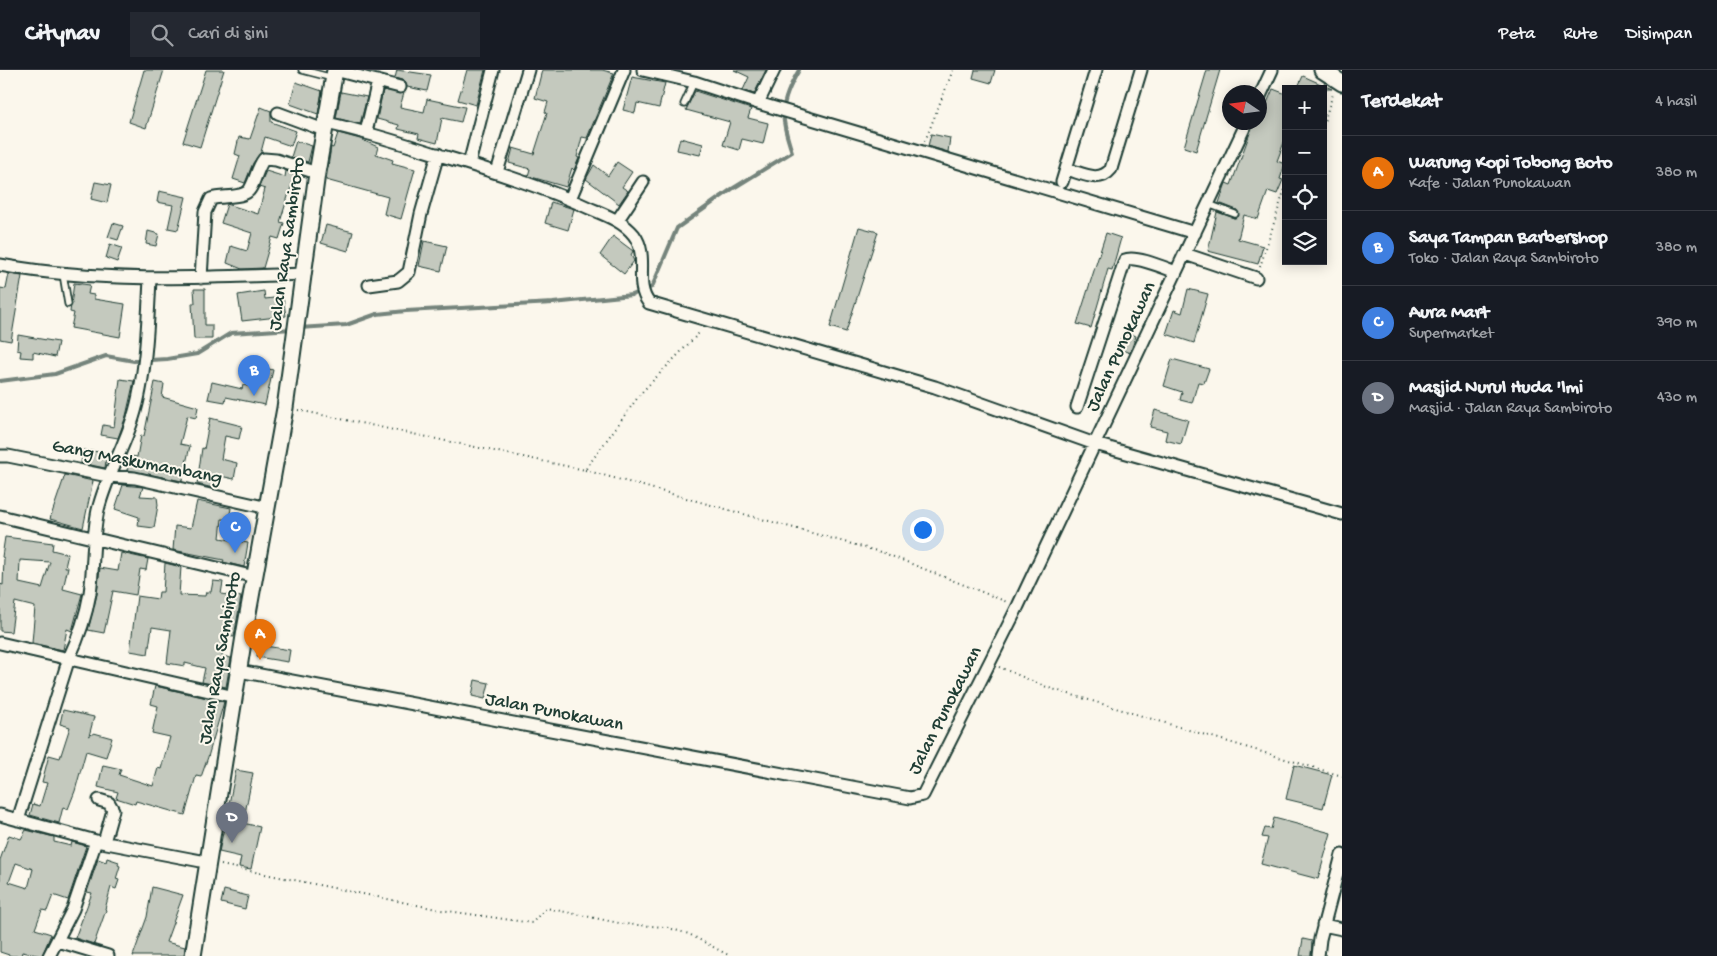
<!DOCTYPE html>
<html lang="id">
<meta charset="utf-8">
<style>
:root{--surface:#171b24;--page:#242831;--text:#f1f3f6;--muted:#9ea1a6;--line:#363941;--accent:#d93025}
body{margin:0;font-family:"Gochi Hand",sans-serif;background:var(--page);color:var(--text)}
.controls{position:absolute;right:15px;top:15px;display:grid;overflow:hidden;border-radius:0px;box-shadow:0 2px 12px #0003}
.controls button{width:45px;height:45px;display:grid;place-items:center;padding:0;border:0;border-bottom:1px solid var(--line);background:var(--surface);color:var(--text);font:25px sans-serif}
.compass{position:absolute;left:1222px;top:15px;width:45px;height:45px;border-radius:50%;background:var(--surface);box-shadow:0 2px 12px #0003;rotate:283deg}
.you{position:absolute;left:922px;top:459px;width:18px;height:18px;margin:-12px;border:4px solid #fff;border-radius:50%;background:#1a73e8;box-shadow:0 0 0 8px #1a73e833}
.badge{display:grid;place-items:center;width:32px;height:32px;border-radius:50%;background:var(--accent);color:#fff;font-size:16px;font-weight:700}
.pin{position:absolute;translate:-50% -41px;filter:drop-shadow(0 1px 2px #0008)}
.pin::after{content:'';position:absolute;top:26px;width:18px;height:15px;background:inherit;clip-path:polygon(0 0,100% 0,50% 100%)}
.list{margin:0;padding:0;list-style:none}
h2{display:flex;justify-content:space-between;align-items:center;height:65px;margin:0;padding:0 20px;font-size:21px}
h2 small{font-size:16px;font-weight:400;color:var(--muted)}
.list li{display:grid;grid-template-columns:32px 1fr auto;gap:15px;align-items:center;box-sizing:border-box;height:75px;padding:0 20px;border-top:1px solid var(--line)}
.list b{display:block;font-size:19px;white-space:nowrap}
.list p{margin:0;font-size:16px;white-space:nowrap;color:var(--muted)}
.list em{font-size:16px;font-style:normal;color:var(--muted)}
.icon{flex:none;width:28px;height:28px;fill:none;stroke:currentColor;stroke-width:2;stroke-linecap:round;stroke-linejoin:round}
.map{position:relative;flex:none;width:1342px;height:886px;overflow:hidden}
header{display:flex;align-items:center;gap:30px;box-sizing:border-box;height:70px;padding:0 25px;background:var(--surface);border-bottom:1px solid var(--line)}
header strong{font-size:24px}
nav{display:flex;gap:28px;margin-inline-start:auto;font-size:18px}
.search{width:350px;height:45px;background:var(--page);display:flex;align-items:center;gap:12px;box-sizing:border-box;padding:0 18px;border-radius:0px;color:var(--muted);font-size:19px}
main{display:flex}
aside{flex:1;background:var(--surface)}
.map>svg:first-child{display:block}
</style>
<header>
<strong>Citynav</strong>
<div class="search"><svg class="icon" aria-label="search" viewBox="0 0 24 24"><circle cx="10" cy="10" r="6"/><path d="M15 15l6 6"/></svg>Cari di sini</div>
<nav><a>Peta</a><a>Rute</a><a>Disimpan</a></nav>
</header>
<main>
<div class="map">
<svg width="1342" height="886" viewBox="0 0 1342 886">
<rect width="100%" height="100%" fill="#fbf7ec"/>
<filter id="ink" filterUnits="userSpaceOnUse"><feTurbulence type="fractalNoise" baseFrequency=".02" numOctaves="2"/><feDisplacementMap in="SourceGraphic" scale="10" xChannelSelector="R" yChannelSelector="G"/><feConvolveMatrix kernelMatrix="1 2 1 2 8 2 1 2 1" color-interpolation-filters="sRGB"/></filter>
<g filter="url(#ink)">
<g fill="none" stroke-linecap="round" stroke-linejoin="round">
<path stroke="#74847b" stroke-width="4" d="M299,258L346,255L377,244L406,241L553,233L632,225L652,217L677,158L732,119L792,82C780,46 779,34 799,0
M0,311L55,304L106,286L134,291L167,289L197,284L231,263L292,259"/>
</g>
<path fill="#c4c9be" stroke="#1f3d34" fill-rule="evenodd" d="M144,0H164L146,58L129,52Z
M206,0H224L200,77L183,72Z
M397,0L431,5L427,21L407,17L405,11L395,8Z
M467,0H485L476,35L458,30Z
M542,0H602L614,3L587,68L582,67L577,87L579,88L574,100L572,98L566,117L528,106L530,99L509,93L513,78L534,84L547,43L545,42L548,32L535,28Z
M734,0H766L754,24L743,20L749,7Z
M975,0H995L991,13L973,8Z
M1207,0H1220L1196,81L1184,77Z
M1303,6L1332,19H1297Z
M632,7L665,13L659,38L637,33L635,43L623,40Z
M296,12L322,21L318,44L290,34Z
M1273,19L1286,24V67L1277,91L1285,94L1280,109L1283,110L1277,124L1268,121L1258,149L1244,145L1238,169L1263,176L1258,194L1208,181L1217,142L1234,148L1239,146L1237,140L1219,133L1226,113L1231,115L1254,52H1260V44L1262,45Z
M383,20L404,23L400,37L424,42L427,29L465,37L461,52L442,48L437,73L418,68L419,64L398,59L399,55L377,49Z
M695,21L751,39L748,48L768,53L763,74L742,69L739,80L723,75L730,52L686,40Z
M341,22L367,27L360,54L336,48Z
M261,37L271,41V52L296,61L291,76L265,67L261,82L253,93L245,113L233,109L240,86L235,84L239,67L250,69Z
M338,63L360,69L378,77L376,84L393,90L392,93L415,99L401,149L384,144L388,127L326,110L331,77L333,78Z
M931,64L950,68L948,82L928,76Z
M680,68L703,74L700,85L677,80Z
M296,71L312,76L308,92L291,87Z
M617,92L632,102L622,117L628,121L619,134L586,109L594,95L608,106Z
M266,101L285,107L286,101L295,104L280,152L284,153L279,169L272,167L263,198L242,199L227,193L231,176L247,181L252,163L221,153L227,134L258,144L265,119L259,117Z
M95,112L111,115L107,133L91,129Z
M159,121L186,127L178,160L168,158L173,135L157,132Z
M551,132L574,139L568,160L545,153Z
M113,153L123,156L118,170L108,167Z
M326,155L353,162L348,181L321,173Z
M859,157L878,162L846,262L830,257Z
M148,161L159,164L156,176L146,174Z
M1106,163L1121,168L1112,200L1108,199L1091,258L1077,254Z
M613,166L633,181L631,185L634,191L624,204L600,185Z
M424,171L447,176L441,201L419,196Z
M110,174L122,178L117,192L106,188Z
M9,204L22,206L11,271L0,269V218L6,219Z
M74,213L90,215L88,224L94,225V229L125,234L120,267L71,258L74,243L70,242Z
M194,219H205V255H212V269H194L192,233H195Z
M1188,219L1208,224L1194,273L1166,264L1174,240L1182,243Z
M264,221L265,229L283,227L286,246L242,251L238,225Z
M1124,261L1136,266L1130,283L1117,278Z
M18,265L58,272L55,287L33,282V288L20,287L21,281L17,280Z
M1172,289L1209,299L1204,313L1198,312L1192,333L1180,330L1182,322L1164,316Z
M253,295L273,300L265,335L226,327L225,332L208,329L212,312L242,319L243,315L248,316Z
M120,309L134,311L126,346L118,368L101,365L103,355L114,357Z
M155,312L164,314L162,327L198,337L196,348L187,346L180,374L190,376L182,411L127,400L129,386L137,387L141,365L144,366Z
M1155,340L1188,350L1181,374L1165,370L1167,361L1150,357Z
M210,348L242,356L239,369L225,366L221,389L237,393L234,409L216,405L213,418L197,414L202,378L204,379Z
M83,380L107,383L105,398L81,393Z
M65,405L93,411L83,458L50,449Z
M123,415L143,417L140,426L157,427L158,435L154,458L138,456L139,447L115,439Z
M197,431L231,438L229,450L222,449L220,468L248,473L244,497L223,492L224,490L173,480L175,456L191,458Z
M5,467L53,473L52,480L68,484L65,497H68L63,519L82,524L72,561L67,559L63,580L32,573L35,537L15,532L11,562L0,561V514L3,515L4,488L2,487ZM20,490L50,492L42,518L19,513Z
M121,483L148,489L146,500L140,499L136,525L113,521L104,563L88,560L97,524L100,498L118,501Z
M165,493L181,497L179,525L205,526L206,522H211L213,511L223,512L221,524L241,527L234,567L226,566L222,586L231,588L226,617L202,612L205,598L185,593V596L167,593L171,560L152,557L148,584L130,581L137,526L158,529L159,522H163Z
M259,575L290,580L288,592L257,587Z
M475,610L489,613L485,629L472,626Z
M155,616L224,632L208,687L201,707L196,706L185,745L136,731L135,734L116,728L118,722L98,717L103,695L121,699L119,705L153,716L158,698L161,699L170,667L152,663L158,636L151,634Z
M63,640L94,647L89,666L94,663L112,668L106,687L86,681L75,721L68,739L63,737L59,753L30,745L33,734L40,736L47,713L42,712L49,685L60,688L70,657L60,654Z
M1294,695L1332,705L1323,738L1286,729Z
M236,700L253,703L243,753L260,757L251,799L239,797L241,787L219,782Z
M1274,748L1331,763L1318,809L1261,794L1268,768L1262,767L1265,758L1271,759Z
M26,760L54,767V772L71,776L72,772L86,776L68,830L53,825L47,841L42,840L35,859L51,864L42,886L22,882L21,886H12L0,882V790L9,765L21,769ZM16,793L33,799L28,818L9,812Z
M107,788L119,792L118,795L120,796L116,809L119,810L116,819L111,817L105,839L106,840L94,874L75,868L92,823L87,822L98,789L106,792Z
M152,817L183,825L166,872L185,877L184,886H133L147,847Z
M224,820L248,826L245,839L221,833Z
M1303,869L1312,871L1311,886H1300Z"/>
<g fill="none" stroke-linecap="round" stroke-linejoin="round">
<defs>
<path id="service" d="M302,0L333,8
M684,34L694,12
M1208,134L1235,144
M63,204L68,234"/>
<path id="minor" d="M335,0L400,17
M643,0L694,12L758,33L774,0
M1260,26L1272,0
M758,33L1195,163
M278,43L324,60
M326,53C364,61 401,73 439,85C490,100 541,116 589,138C605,145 623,151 634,165C650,187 633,213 649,233L935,317L1095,374L1342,444
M366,62L378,11
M469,94L493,0
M1066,99C1082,103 1099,114 1111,99L1141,0
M497,102L528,0
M1062,112L1096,0
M570,129L624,0
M617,151L643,112
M1185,184L1256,208
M0,195C100,213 202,208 303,204
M201,208L205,142L211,129C222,125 244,129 250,119C256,109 257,98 264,89L276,90L317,103
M369,215L398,211L409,202L421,144L438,84
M1077,337L1125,190C1135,185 1165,198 1176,202
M0,386H8L108,406L135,408L268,438
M0,446L255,507
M0,573L235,627
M239,601L910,728L923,725L1018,536L1247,52
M99,730L109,733L113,740L104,772
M0,745L96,771L206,792
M18,750L69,588C79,567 86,546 90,523C94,495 92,468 98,440C106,407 123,380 133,348C146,308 148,251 150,208
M1323,855L1342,859
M58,871L108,886
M49,886L73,839L96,771
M1318,886L1320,869L1342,785"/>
<path id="tertiary" d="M1322,0L1342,13
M193,886L245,560L285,338L317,103L335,0"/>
</defs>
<use href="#service" stroke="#1f3d34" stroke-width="9"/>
<use href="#minor" stroke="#1f3d34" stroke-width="15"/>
<use href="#tertiary" stroke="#1f3d34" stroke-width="19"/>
<path stroke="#1f3d34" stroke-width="2" stroke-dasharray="1 4" stroke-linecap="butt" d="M1323,55L1333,24
M925,71L953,0
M1260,197L1286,115
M298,340L585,400L641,323L701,261
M585,400L884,483L1007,532
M999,597L1049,618L1342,706
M221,795L441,840L532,853L546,838L624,854L665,857L689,864L730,886"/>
<use href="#service" stroke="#fbf7ec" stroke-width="5.5"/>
<use href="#minor" stroke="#fbf7ec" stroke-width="11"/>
<use href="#tertiary" stroke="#fbf7ec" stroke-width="15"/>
</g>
</g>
<g text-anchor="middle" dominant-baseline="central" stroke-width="4" stroke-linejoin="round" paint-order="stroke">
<g font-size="19" fill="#1f3d34" stroke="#fbf7ec">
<text transform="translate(288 174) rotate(-82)">Jalan Raya Sambiroto</text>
<text transform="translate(1122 277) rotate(-65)">Jalan Punokawan</text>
<text transform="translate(137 393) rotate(11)">Gang Maskumambang</text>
<text transform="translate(221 588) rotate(-80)">Jalan Raya Sambiroto</text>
<text transform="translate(946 641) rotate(-63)">Jalan Punokawan</text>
<text transform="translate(554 643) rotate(11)">Jalan Punokawan</text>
</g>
</g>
</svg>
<div class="controls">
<button>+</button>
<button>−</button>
<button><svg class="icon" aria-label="locate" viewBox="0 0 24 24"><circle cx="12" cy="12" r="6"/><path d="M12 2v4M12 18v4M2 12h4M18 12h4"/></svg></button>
<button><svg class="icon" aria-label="layers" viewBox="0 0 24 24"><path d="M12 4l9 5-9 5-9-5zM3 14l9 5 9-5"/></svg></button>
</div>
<svg class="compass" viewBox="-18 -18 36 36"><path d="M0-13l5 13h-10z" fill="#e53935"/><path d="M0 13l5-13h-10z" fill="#9ea1a6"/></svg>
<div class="you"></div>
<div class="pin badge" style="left:260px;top:590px;background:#e8710a">A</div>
<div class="pin badge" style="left:254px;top:326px;background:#3f7fe0">B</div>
<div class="pin badge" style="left:235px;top:483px;background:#3f7fe0">C</div>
<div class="pin badge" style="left:232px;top:773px;background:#6b7280">D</div>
</div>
<aside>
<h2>Terdekat<small>4 hasil</small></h2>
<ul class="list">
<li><span class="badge" style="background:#e8710a">A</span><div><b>Warung Kopi Tobong Boto</b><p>Kafe · Jalan Punokawan</p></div><em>380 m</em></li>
<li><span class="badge" style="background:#3f7fe0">B</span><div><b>Saya Tampan Barbershop</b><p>Toko · Jalan Raya Sambiroto</p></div><em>380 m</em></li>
<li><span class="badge" style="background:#3f7fe0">C</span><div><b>Aura Mart</b><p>Supermarket</p></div><em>390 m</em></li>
<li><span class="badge" style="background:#6b7280">D</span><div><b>Masjid Nurul Huda 'lmi</b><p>Masjid · Jalan Raya Sambiroto</p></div><em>430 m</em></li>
</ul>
</aside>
</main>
